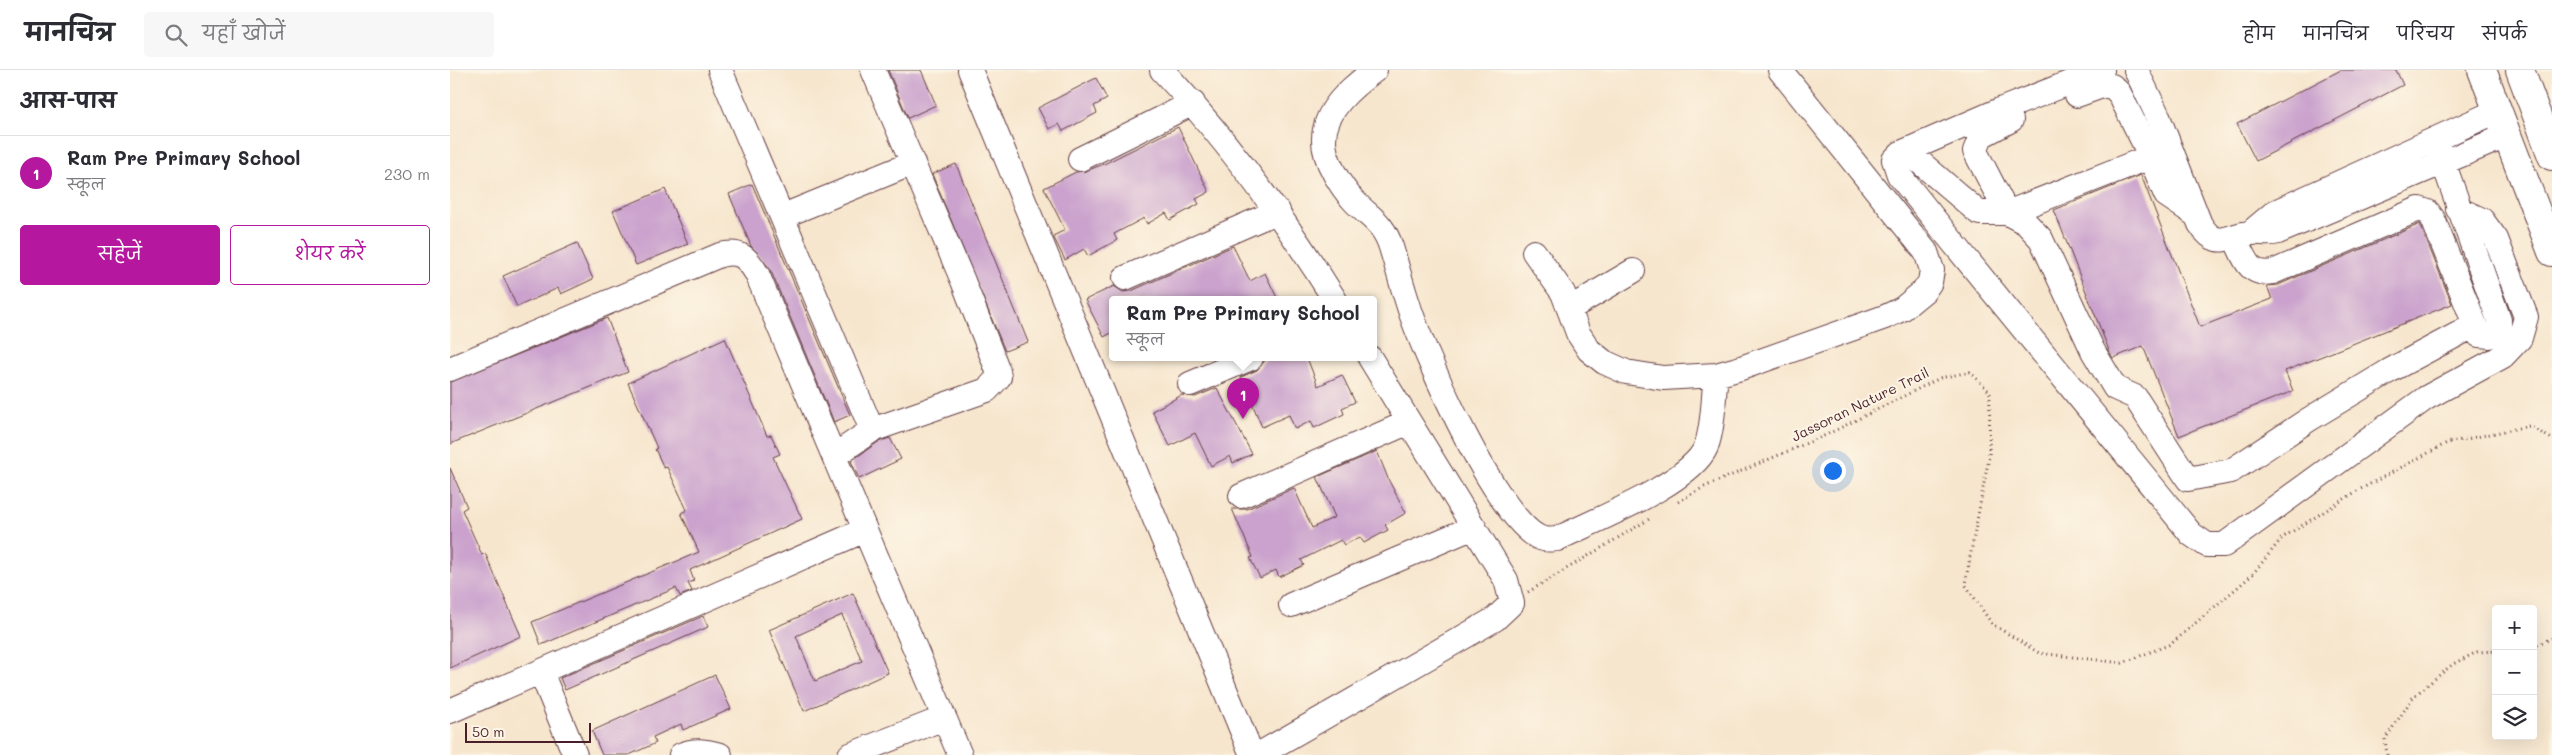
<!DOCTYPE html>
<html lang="hi">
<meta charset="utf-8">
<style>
:root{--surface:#fff;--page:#f7f7f7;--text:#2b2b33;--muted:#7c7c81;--line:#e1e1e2;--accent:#b5179e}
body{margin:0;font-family:Mali,"Playpen Sans Deva",sans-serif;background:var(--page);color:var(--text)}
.controls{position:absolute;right:15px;bottom:15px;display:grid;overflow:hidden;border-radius:5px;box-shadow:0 5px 20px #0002}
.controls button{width:45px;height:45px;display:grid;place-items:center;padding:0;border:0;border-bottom:1px solid var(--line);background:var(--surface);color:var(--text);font:25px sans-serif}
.scale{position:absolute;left:15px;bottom:12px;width:126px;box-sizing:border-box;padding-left:5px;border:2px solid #4a1f2b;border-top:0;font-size:14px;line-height:18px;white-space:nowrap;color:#4a1f2b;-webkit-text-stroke:4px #fcf5e5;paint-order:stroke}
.you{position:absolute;left:1382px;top:400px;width:18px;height:18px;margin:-12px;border:4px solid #fff;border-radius:50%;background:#1a73e8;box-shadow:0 0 0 8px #1a73e833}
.badge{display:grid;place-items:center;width:32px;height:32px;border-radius:50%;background:var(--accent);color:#fff;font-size:16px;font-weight:700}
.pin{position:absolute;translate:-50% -41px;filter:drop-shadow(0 1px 2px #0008)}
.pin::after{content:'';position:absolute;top:26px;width:18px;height:15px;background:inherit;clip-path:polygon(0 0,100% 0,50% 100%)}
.popup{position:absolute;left:659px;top:226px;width:268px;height:65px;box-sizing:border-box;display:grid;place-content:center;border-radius:5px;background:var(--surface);filter:drop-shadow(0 1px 4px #0005);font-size:16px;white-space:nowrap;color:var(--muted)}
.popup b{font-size:19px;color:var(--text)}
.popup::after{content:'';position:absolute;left:50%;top:100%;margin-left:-10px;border:10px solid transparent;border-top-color:var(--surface)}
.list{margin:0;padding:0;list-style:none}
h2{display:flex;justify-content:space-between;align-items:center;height:65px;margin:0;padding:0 20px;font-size:21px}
h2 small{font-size:16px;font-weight:400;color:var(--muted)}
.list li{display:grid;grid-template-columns:32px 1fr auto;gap:15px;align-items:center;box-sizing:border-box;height:75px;padding:0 20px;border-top:1px solid var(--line)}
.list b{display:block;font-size:19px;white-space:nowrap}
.list p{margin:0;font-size:16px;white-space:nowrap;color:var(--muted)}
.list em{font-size:16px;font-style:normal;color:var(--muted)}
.actions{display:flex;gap:10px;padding:15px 20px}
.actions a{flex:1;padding:11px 0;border:1px solid var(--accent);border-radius:5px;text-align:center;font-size:18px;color:var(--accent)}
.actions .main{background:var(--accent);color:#fff}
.icon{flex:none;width:28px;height:28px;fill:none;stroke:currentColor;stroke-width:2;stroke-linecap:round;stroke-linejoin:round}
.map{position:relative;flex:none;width:2102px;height:685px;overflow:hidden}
header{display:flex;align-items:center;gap:30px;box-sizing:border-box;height:70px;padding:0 25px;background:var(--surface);border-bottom:1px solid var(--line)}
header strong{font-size:24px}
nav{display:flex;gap:28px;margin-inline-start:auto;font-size:18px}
.search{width:350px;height:45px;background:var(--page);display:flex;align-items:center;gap:12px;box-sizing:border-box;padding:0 18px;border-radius:5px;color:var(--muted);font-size:19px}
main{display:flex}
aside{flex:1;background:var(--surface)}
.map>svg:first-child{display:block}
</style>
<header>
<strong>मानचित्र</strong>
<div class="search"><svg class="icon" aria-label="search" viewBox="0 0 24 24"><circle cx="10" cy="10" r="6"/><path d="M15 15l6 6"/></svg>यहाँ खोजें</div>
<nav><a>होम</a><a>मानचित्र</a><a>परिचय</a><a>संपर्क</a></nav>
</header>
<main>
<aside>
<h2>आस-पास<small></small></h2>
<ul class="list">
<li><span class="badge">1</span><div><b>Ram Pre Primary School</b><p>स्कूल</p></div><em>230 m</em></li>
</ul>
<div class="actions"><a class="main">सहेजें</a><a>शेयर करें</a></div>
</aside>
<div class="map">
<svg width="2102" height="685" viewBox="0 0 2102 685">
<rect width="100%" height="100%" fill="#fcf5e5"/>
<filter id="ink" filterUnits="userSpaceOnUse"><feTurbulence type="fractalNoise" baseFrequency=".02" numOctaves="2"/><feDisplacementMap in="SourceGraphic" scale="10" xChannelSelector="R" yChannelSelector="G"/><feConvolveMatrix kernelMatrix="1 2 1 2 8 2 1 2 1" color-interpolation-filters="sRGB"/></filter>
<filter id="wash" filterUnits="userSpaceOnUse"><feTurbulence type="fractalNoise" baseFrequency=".0096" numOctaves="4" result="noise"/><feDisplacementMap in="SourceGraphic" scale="20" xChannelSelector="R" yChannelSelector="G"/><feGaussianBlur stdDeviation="1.12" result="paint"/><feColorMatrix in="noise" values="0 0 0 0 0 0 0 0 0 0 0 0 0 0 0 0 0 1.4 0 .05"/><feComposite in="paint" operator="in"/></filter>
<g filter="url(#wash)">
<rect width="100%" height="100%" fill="#f7e6ce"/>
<g id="blocks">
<path fill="#caa2cd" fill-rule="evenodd" d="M438,0H471L486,35L458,48Z
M1891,0H1946L1953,15L1806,91L1787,54Z
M646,8L657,29L644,36L647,43L613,61L609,54L599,59L588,38Z
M728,57L759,122L746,129L749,134L720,150L716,143L697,154L694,148L664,164L667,170L638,186L634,179L615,190L603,166L615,160L594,118L626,102L636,101L654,94Z
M506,94L578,272L555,281L482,104Z
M1691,105L1750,257L1822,229L1817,216L1828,215L1970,154L2002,234L1835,301L1843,321L1729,366L1693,276L1663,288L1660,283L1604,140Z
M302,114L400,345L384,352L320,199L301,176L279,124Z
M215,119L238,174L186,195L163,141Z
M127,173L143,209L111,224L108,218L67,237L53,206Z
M783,176L800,211L815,203L828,230H663V262L654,267L635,230L664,216L673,222L681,221Z
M157,248L178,302L0,374V312Z
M275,268L317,366L321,365L330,384L323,387L352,449L240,500L244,511L238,513L242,521L230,526L226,518L91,575L82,552L249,482L231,443L237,440L217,397L214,398L205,379L207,378L178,313Z
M817,288H857L868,316L892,305L905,332L892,338L894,344L864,358L861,351L845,359L839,345L812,357L791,307L807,300Z
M767,318L802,384L783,393L780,386L761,396L745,363L720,376L702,341L732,325L745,327Z
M440,368L451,389L409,409L401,391L428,372Z
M927,381L939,411L956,443L935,455L938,460L914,473L910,467L894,475L891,470L851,490L854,495L829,507L826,500L810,508L800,488L803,487L782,439H797L844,418L862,458L885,447L867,407Z
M0,398L17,437L12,440L32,485L35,483L71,566L0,598Z
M403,523L438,603L354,641L319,560ZM392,545L412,591L365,611L346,566Z
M253,546L258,557L115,620L110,608Z
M265,605L281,639L233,660L231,654L203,667L206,673L179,685H152L142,661Z"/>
</g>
</g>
<g filter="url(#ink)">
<use href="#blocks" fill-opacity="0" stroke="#643d43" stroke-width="1"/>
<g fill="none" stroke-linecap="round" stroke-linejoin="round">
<defs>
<path id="minor" d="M270,0L422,360L384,386
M520,0L802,685
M712,0C778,71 834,148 885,230
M925,0C903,16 873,40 874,71C874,90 891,117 904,131C920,148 933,152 941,177C948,200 954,223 962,246C979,294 1046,445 1088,467C1094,470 1100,470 1107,469C1143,451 1241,413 1256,377C1264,355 1263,328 1266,305
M1652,0L1550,40L1451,83L1444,90L1449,105C1545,226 1644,344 1741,464L1757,475H1774L1976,328L2053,286L2070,268L2076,247L2046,169L2032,150L2008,139
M1686,0L1707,44L1750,154C1768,182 1777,164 1801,163C1811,162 1819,165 1828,162L2056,66
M1627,25L1652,16H1662L1669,23L1697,79L1716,125L1746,145
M1561,50L1531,66L1525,81L1557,143L1576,153L1591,169L1643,281L1665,318L1685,327L1738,409L1781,401L1858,350L1939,301L2025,255
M1457,81L1529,143H1557L1700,87
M630,89L743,33
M333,146L463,93
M1800,163L1825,142L2047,41
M1785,168C1794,187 1798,207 1823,202L1969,139L1978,142L1983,149L2029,265L2040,266L2049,258V250L1985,69
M1084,182L1113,223L1128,263L1139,280L1154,292L1176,302L1213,308L1266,305L1291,298L1435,247L1452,239L1474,221L1480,212L1482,200L1476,182L1330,0
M675,208L828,141
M1119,239L1183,201
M0,299L270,185C290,180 297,187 307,204L510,685
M740,314L801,288
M422,360L537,320L549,307L548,301L513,211L423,0
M791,426L959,352
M841,535L1024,457
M91,602L125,685
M0,641L415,460
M231,685C244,679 256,681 270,685
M400,685L494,648
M808,685L1045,549L1062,533L1056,510L920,288"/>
<path id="major" d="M2032,0L2102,182"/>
<path id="highway" d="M2070,0L2102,86"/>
</defs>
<use href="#minor" stroke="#643d43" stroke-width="26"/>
<use href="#major" stroke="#643d43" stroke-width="30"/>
<use href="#highway" stroke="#643d43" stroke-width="30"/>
<path stroke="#643d43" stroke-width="3" stroke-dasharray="1 4" stroke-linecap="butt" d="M1228,432L1254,417L1376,365L1490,308L1520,302L1540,322L1539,387L1515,514L1542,554L1589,583L1672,593L1721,574L1802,505L1832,468L1907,421L1997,373L2079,356L2102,369
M1078,522L1201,448
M2083,577L2102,568
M1937,685L1935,669L1964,626L2003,594L2027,582L2046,581"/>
<use href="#minor" stroke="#fff" stroke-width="24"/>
<use href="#major" stroke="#fff" stroke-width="28"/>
<use href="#highway" stroke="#fff" stroke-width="28"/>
</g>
</g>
<g text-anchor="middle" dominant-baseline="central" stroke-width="4" stroke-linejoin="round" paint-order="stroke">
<g font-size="14" fill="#4a1f2b" stroke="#fcf5e5">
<text transform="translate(1410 334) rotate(-26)">Jassoran Nature Trail</text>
</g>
</g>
</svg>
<div class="controls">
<button>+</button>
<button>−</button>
<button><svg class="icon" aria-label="layers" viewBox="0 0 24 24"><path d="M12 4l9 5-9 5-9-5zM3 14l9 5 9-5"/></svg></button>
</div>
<div class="scale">50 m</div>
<div class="you"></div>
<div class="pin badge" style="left:793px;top:349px">1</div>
<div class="popup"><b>Ram Pre Primary School</b>स्कूल</div>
</div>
</main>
